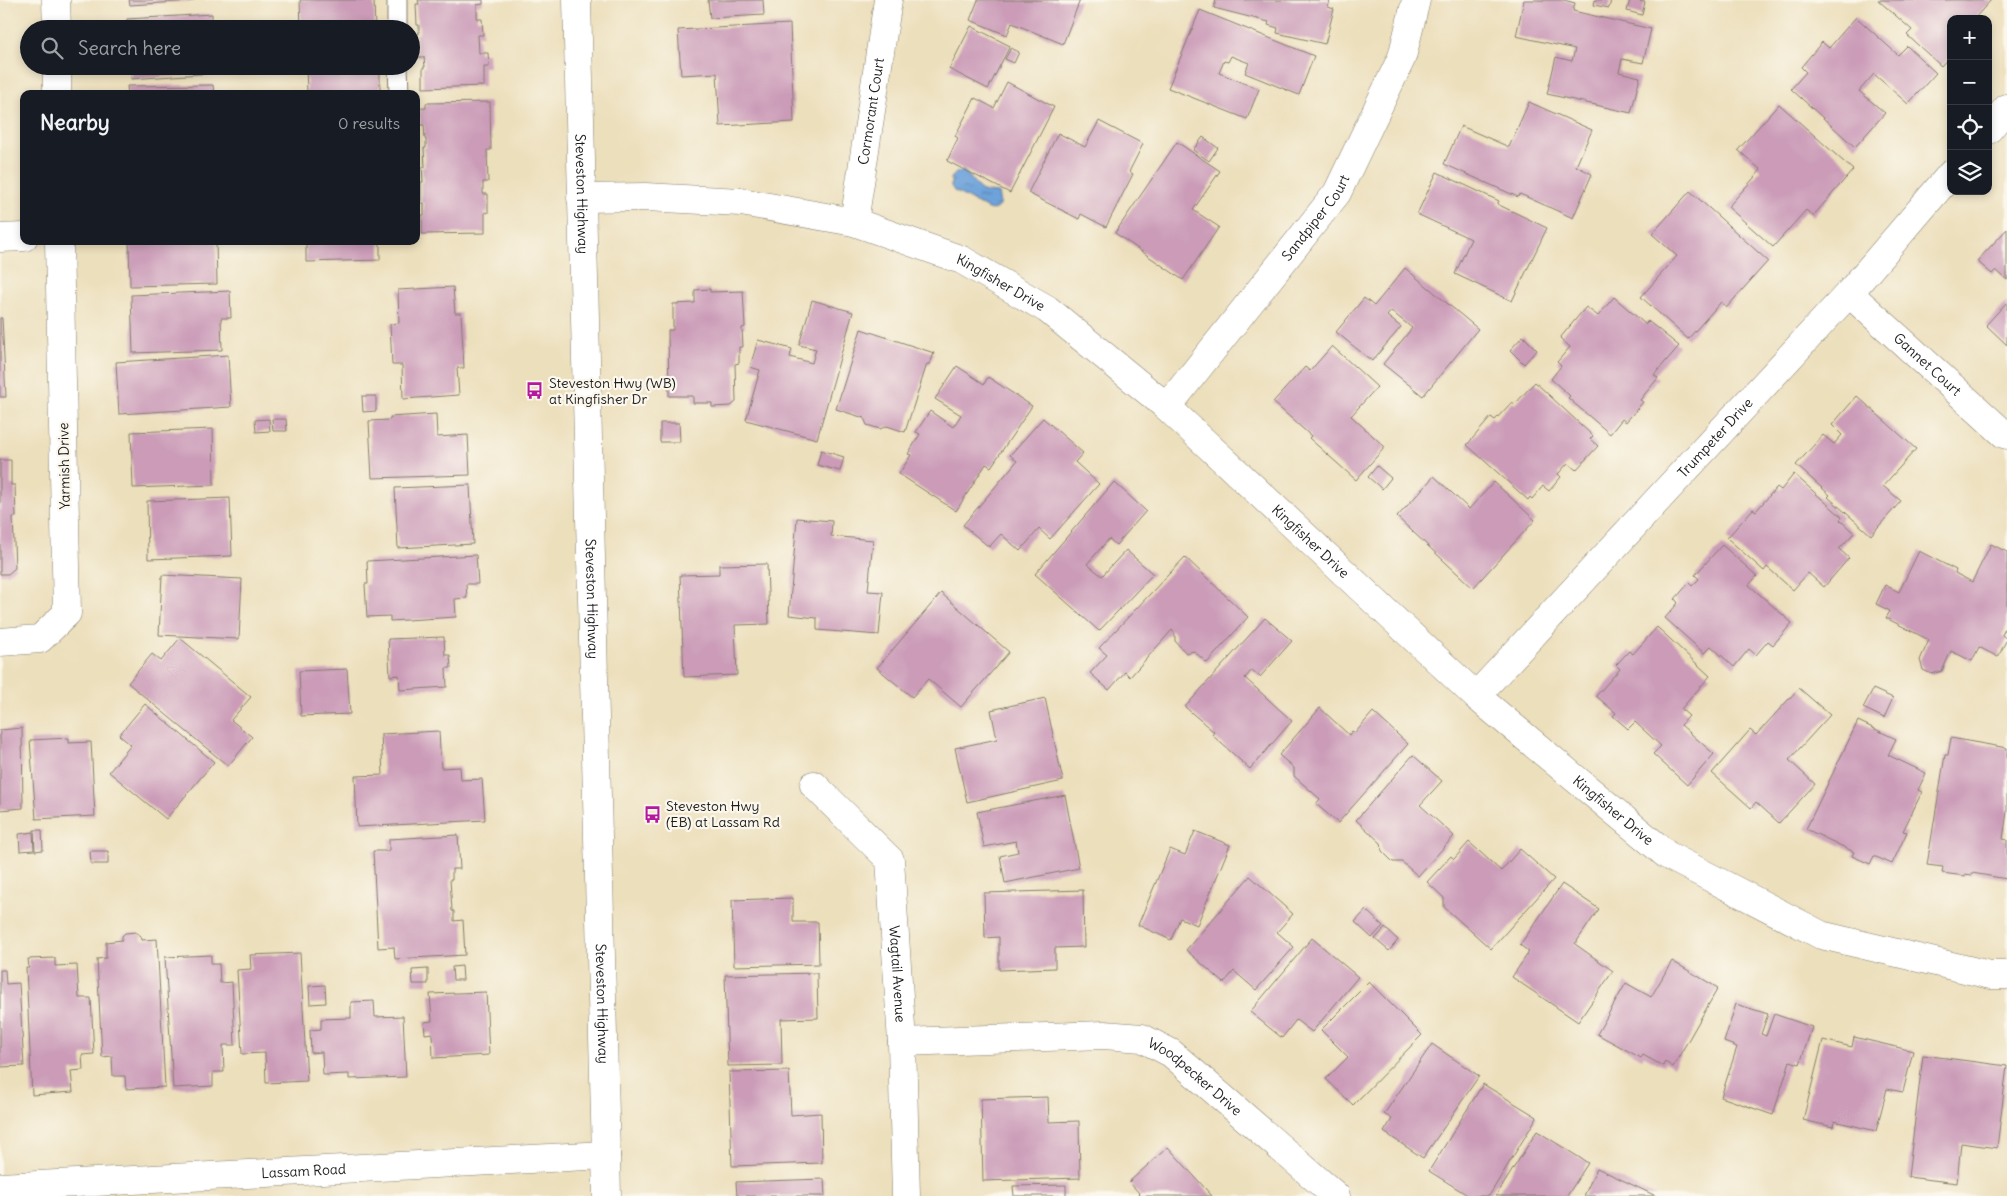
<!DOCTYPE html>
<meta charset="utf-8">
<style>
:root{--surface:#171b24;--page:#20242c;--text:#f1f3f6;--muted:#9ea1a6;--line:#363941}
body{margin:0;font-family:Delius,sans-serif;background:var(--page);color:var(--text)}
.controls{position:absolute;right:15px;top:15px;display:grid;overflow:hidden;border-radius:10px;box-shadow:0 2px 8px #0003}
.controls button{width:45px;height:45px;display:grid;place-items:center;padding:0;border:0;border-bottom:1px solid var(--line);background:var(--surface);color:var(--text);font:25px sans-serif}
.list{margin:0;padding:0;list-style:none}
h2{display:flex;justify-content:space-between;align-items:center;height:65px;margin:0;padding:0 20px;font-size:21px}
h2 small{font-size:16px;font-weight:400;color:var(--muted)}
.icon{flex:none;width:28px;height:28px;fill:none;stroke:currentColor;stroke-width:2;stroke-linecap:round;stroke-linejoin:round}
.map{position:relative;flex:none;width:2007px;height:1196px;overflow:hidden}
.search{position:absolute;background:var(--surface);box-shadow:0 2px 8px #0003;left:20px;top:20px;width:400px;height:55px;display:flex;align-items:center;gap:12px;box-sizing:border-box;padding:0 18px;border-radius:28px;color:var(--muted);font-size:19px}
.panel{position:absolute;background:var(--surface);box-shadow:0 2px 8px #0003;left:20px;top:90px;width:400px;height:155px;border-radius:10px}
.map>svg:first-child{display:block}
</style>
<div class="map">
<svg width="2007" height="1196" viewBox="0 0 2007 1196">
<defs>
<pattern id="water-ripples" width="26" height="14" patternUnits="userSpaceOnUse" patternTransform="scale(1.25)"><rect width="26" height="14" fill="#6da2da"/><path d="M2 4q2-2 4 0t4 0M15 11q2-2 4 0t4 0" fill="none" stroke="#5983b0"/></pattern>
</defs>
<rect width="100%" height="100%" fill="#fbf7ec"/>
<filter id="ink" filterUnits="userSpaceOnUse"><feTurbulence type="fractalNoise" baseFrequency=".02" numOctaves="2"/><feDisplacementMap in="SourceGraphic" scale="10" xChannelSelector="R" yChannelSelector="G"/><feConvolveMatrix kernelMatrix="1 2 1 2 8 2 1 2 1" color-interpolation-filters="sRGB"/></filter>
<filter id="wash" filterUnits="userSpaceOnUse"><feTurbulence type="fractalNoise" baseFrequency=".0096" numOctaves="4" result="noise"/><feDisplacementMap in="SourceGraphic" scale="20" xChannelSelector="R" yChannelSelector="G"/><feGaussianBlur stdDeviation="1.12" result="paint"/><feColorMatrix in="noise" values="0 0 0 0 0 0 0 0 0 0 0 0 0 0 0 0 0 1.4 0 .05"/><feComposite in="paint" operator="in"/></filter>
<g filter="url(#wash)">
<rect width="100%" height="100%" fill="#ecdfbc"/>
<path fill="url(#water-ripples)" stroke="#445f7b" d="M963,171C971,176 974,185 981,190C986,193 993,192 998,193L1000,204C997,209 994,211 988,209L954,191L951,186V178L957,172Z"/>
<g id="blocks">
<path fill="#cb9bb8" d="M129,0H193V1L130,5Z
M300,0H374L375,29H301Z
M418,0H483V4L477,5V19H482L483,35H478L479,53H488L489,67H484V86L423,88V67H425L424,57H417L416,34H419V25H417L416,4H419Z
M708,0H763L764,15L710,18Z
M978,0H1080L1063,44L1012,23L1007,35L970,20Z
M1216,0H1330L1328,7L1334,9L1325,44L1277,33L1278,28L1268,25L1269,22L1214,8Z
M1524,0H1564L1575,3L1573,11L1651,29L1643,63L1622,59L1619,72L1640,77L1631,113L1547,94L1556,57L1572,61L1575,49L1516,36Z
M1595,0H1611L1609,8L1594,5Z
M1630,0L1645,2L1642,15L1627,11Z
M1878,0H1991L1974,19L1969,16L1966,19H1951V55L1941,66L1907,35L1912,30Z
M1200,10L1314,56L1299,95L1245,73L1249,63L1231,56L1228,62L1224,61L1219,73L1259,89L1247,119L1168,88Z
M212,14V29H127V19Z
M1856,17L1898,55L1907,46L1936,73L1908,104L1874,74L1859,91L1885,113L1855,147L1791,89L1806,72L1801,67L1822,42L1829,48Z
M790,24L794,122L720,126L717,73L681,75L678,30Z
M971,26L1010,46L988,89L949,69Z
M1011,48L1019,52L1014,63L1005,59Z
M130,66H215V73L131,79Z
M306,66H380V94H307Z
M1007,82L1054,107L1010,193L947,161L958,138L955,136L975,98L994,108Z
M213,85L214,94H128L127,86Z
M490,102L491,150H487L488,182H483V194H488V213L485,212V233L422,234V215H424V203H421V182H423L422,167H425L424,148H426V139H425L424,125H420V108H426V103Z
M1529,102L1592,130L1576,166L1592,174L1573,218L1520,194L1518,197L1444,164L1461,126L1509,147Z
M1779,104L1853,170L1813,216L1806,210L1773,247L1728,207L1761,170L1738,150Z
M1099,121L1143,144L1129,172L1133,174L1106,227L1081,214L1079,219L1028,193L1058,133L1085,147Z
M1203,137L1218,148L1209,161L1193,150Z
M1177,142L1220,171L1193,210L1219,227L1183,280L1115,233Z
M1437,172L1499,201L1497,204L1547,228L1512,301L1455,274L1471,239L1417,214Z
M1690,191L1768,261L1727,307L1721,302L1688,339L1641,297L1677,256L1652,234Z
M2007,229V280L1996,270L1992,274L1977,261Z
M129,241H216L217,284L130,286Z
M306,241H380V260L306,262Z
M1405,268L1478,329L1423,396L1383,364L1412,328L1391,311L1387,316L1401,327L1372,361L1336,332L1364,298L1374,306Z
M453,287L455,313H461L464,368H457L459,395L403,399L402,365H392L390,324L399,323L398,290Z
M710,289V292L743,291L745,327L742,328L743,347H739V363L735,364L736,402L731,406L712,407V403H693V396H669L668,330H673V304L695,303V290Z
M230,291L231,318H221L222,350L133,353L131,295Z
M1614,297L1645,324L1648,321L1679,346L1654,375L1658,378L1640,400L1643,402L1626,422L1622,419L1610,434L1568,398L1570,396L1551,379L1561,366L1557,362L1570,347L1560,338L1586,307L1598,316Z
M812,300L853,312L817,439L746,420L760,370L750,367L758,340L792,349L790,357L812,363L816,349L799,345Z
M2007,302V345L1986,325Z
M0,318H2L6,397H0Z
M861,329L934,353L930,364H927L905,432L887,426L880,429L867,425L864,418L836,409Z
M1523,336L1537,350L1524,364L1510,350Z
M1332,346L1377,387L1351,416L1385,447L1356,480L1309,438L1311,436L1273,402L1305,367L1310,371Z
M228,355L231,407L119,414L116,362Z
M957,366L984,384L988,377L1032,406L991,467L986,464L956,511L899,474L911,455L908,454L920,434L916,432L930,411L953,427L961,415L935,399Z
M1535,382L1593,436L1590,439L1598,446L1576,470L1568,463L1558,474L1561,477L1549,491L1543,486L1532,499L1530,497L1528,500L1467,445L1491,417L1495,420L1512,402L1515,404Z
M362,396H376V411L363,412Z
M1857,396L1916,449L1883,486L1901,501L1871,535L1828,497L1830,495L1796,465L1823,435L1834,444L1842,435L1832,425Z
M436,414L437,437L468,435L470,475L372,478L369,421L390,420V417Z
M1043,418L1083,453L1075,462L1099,484L1050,539L1039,529L1020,551L1001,534L989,547L963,525L1017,461L1010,455Z
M269,419L270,431L256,432L255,420Z
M272,419H286L287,431H273Z
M660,423H679L680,442H660Z
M213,429L214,485L133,488L131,432Z
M821,450L844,457L840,471L817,465Z
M0,460H11V485H15L16,517H13L15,568L8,574H0Z
M1377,466L1391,478L1382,489L1368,477Z
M1794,474L1842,517L1840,520L1854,533L1839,549L1849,558L1824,587L1808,573L1793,590L1767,567L1764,571L1727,538L1753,509L1756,511L1777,487L1781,490Z
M1434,476L1469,509L1494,482L1535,520L1473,588L1397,517Z
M1114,482L1146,511L1116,545L1109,539L1087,564L1102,576L1126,550L1153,574L1099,631L1035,574Z
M470,485L473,544L398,548L395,488Z
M230,498L232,556L148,559L147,501Z
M797,518L832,521L831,536L873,540L868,591L883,592L879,635L817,630V618L789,615Z
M1991,544L2007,552V625L2002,635L2007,639L1998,657L1979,647L1972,661L1951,651L1942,671L1932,674L1923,670L1920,660L1929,640L1886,618L1890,611L1876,604L1885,585L1899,592L1919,551L1956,570L1955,573L1972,582Z
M1722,545L1757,576L1749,585L1792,623L1773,645L1768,641L1756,655L1749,649L1734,667L1711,646L1704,653L1665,618L1678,603L1675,599L1689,583L1692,586L1699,579L1695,575Z
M476,555L478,584H466L467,598L455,599L456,617L390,621V616L367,617L365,584H368L367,561Z
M1185,557L1248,617L1207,663L1194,651L1186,653L1175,641V634L1172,630L1130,677L1125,672L1109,690L1090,673L1107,655L1099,648Z
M767,564L769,624L735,625L737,675L684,677L680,575L719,574V565Z
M162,575L242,579L239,639L159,635Z
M941,593L1009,652L961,707L928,679L912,697L877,668Z
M1265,618L1292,641L1260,677L1252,670L1245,678L1292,721L1250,769L1212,735L1214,732L1185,707Z
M1657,627L1710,676L1681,709L1689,716L1681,725L1714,754L1687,785L1653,754L1661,746L1635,722L1628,729L1613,716L1616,713L1596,696L1620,669L1616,665L1629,651L1633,654Z
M444,637L445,655H450L451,668H446L447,687L400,690L399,675L390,676L388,639Z
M180,638L251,697L231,720L252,737L228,766L128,683L152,654L161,661Z
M347,669L350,714L301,716L299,671Z
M1799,688L1830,715L1789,760L1815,784L1779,823L1756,802L1751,808L1712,773L1750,730L1756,735Z
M1873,689L1893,698L1884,718L1863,708Z
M1045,698L1063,781L967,802L955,748L997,739L991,710Z
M145,704L214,762L166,819L109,772L131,745L119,735Z
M1320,708L1349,735L1352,731L1355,733L1373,712L1408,744L1338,823L1316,804L1320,799L1294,776V768L1279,755Z
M1858,721L1896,739L1888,755L1926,773L1918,790L1922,792L1903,831L1907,832L1892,864L1874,856L1870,864L1852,856L1854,852L1806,829Z
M22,728L23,808L0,810V730Z
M439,731L441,768L460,767L461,780L482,779L485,820L357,827L355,776L383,775L381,734Z
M69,738V743L91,742L95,816L36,819L30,740Z
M1951,738L2007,748V812L2003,839L2007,840V879L1972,873V875L1965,874V876L1942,873L1943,867L1927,865L1945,755H1948Z
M1413,755L1442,781L1420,805L1454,836L1418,876L1402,862H1393L1382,851L1381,843L1356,820Z
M1065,795L1079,868L1005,883L1000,856L1018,852L1016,841L984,847L977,812Z
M34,830H42L43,850L35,851Z
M1195,831L1230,845L1197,925L1180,918L1171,940L1138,925L1170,849L1185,855Z
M33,832L34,850L20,851L19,834Z
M458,835L460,869H452V879H450L452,911H454V921L463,920L465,955L395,959L394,947L378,948L373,851H389V839Z
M1469,842L1501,871L1520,849L1554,879L1491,949L1444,907V898L1427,882L1451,856L1454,859Z
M90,851H108V864H91Z
M1250,876L1293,914L1277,932L1294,947L1256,990L1234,971L1224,983L1186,950Z
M1562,884L1599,909L1575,944L1613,971L1578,1022L1512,977L1529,952L1520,945Z
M1083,890L1084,947L1055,948V968L999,970V937L985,938L984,893Z
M793,898V922H818L819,964L734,966L732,900Z
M1366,910L1383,926L1372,938L1355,922Z
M1385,928L1398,940L1389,951L1375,939Z
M136,932L141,936L142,940L157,939L165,1087L126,1089L125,1076H113L112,1056L102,1057L97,959L106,958V942L122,940V936L125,933Z
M1312,938L1358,977L1312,1032L1296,1020L1282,1038L1250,1012Z
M300,953L307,1081L266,1083L265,1053L242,1054L237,970L251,969L250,955Z
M211,955V964H219L220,983L232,982L235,1045H223L224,1072H213V1086L173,1088L165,957Z
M55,958V966L77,965L79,998H91L94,1054L82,1055L83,1070L71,1071L73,1092L32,1095L26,968H29L28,959Z
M1672,961L1718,988L1673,1067L1665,1062L1663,1066L1643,1055L1641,1058L1597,1034L1626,983L1651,997Z
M462,966L463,980H453L452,967Z
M428,969V984H413L412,970Z
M0,970H5L6,984L19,983L24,1066L0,1067Z
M817,973L818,1018L781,1019L782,1065L728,1066L725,975Z
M1369,982L1422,1035L1353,1105L1326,1079L1348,1057L1321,1030Z
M325,985L326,1003L310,1004L309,986Z
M486,992L489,1055L433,1058L432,1033L425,1034L424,1022L432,1021L430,994Z
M374,1001L375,1017L403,1016L406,1077L349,1079V1074L323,1075L322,1052L311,1053L310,1030L321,1029V1019L351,1018V1002Z
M1736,1004L1768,1014L1761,1034L1766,1036L1774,1014L1812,1027L1800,1064L1790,1061L1773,1115L1721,1097L1737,1047L1724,1042Z
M1854,1037L1913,1051L1903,1092L1887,1089L1876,1131L1834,1121L1833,1127L1803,1120L1823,1040L1852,1047Z
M1432,1044L1479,1076L1423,1158L1384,1132L1392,1119L1384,1114Z
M1923,1055L2007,1066L1997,1148L1961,1143L1957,1183L1908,1177Z
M789,1071L791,1115L821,1113L822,1163L732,1166L729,1072Z
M1483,1084L1537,1117L1489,1196H1469L1429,1171Z
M1048,1097L1049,1122L1079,1121L1080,1178L983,1181L981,1099Z
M1537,1131L1588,1163L1567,1196H1496Z
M1168,1147L1212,1196H1138L1140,1194L1129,1182Z
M1597,1168L1656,1196H1584Z
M824,1179L825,1196H737L736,1182Z
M1066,1185V1196H1014L1013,1186Z"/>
</g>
</g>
<g filter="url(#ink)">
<use href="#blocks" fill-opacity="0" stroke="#847e6c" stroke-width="1"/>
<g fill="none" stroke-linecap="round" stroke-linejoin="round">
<defs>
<path id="service" d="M397,0V29
M398,66L399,94"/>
<g id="minor">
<path d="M56,0L57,29"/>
<path d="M57,66V94"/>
<path d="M1988,130L2007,108"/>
<path id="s1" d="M581,198L645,197L741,202L854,222L962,260L1047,309L1167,407L1476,696L1667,855L1821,935L1990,975H2007"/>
<path id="s2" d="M854,222L888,0"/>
<path d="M0,238L24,237"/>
<path id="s3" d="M1849,293L2004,434L2007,435"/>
<path id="s4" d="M1167,407L1337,193L1402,57L1416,0"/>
<path d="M0,642L40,639L67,613L59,241"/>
<path id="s5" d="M1476,696L1849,293L1951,174"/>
<path id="s6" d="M814,785L890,860L902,1042L906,1196"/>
<path id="s7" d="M902,1042L1104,1035L1142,1038L1171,1053L1336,1196"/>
<path id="s8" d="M0,1187L606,1155"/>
</g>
<g id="secondary">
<path id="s9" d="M577,0L607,1196"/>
</g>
</defs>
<use href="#service" stroke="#847e6c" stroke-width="21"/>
<use href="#minor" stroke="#847e6c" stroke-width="29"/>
<use href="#secondary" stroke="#847e6c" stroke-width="29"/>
<use href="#service" stroke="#fff" stroke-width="19"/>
<use href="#minor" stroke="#fff" stroke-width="28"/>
<use href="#secondary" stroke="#fff" stroke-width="28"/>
</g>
</g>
<defs>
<symbol id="bus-bare" viewBox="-9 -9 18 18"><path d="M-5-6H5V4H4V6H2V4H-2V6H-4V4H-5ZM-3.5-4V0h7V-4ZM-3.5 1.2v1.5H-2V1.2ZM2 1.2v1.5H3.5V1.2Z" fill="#b5179e" stroke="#fbf7ec" stroke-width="2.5" paint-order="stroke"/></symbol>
</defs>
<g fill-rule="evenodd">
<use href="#bus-bare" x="522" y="378" width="25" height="25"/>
<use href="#bus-bare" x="640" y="802" width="25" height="25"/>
</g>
<g text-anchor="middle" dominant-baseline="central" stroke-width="4.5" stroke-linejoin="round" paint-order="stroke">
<g font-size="14" fill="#1c1c1c" stroke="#fbf7ec">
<text stroke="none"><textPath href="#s2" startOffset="112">Cormorant Court</textPath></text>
<text stroke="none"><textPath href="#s9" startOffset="194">Steveston Highway</textPath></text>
<text stroke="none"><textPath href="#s4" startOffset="241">Sandpiper Court</textPath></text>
<text stroke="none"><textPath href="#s1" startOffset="434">Kingfisher Drive</textPath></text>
<text stroke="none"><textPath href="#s3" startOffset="106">Gannet Court</textPath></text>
<text stroke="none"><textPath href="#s5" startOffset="352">Trumpeter Drive</textPath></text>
<text transform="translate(64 466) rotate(-91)">Yarmish Drive</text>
<text stroke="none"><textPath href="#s1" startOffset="839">Kingfisher Drive</textPath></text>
<text stroke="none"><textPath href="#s9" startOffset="599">Steveston Highway</textPath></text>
<text stroke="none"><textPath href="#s1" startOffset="1244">Kingfisher Drive</textPath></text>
<text stroke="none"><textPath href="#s6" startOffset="221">Wagtail Avenue</textPath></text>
<text stroke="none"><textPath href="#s9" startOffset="1004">Steveston Highway</textPath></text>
<text stroke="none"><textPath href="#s7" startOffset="306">Woodpecker Drive</textPath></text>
<text stroke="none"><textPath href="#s8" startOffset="304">Lassam Road</textPath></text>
</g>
<g font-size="14" fill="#1c1c1c" stroke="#fbf7ec" text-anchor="start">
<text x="549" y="383">Steveston Hwy (WB)<tspan x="549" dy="16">at Kingfisher Dr</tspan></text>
<text x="666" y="806">Steveston Hwy<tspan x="666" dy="16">(EB) at Lassam Rd</tspan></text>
</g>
</g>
</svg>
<div class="controls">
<button>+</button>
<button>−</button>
<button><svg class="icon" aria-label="locate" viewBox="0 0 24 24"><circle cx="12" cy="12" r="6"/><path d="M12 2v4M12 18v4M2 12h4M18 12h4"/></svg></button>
<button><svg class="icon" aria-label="layers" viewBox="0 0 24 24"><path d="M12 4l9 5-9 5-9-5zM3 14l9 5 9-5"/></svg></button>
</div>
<div class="search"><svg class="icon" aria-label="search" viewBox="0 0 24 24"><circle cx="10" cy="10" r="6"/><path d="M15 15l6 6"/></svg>Search here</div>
<section class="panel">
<h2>Nearby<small>0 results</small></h2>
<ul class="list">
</ul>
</section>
</div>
